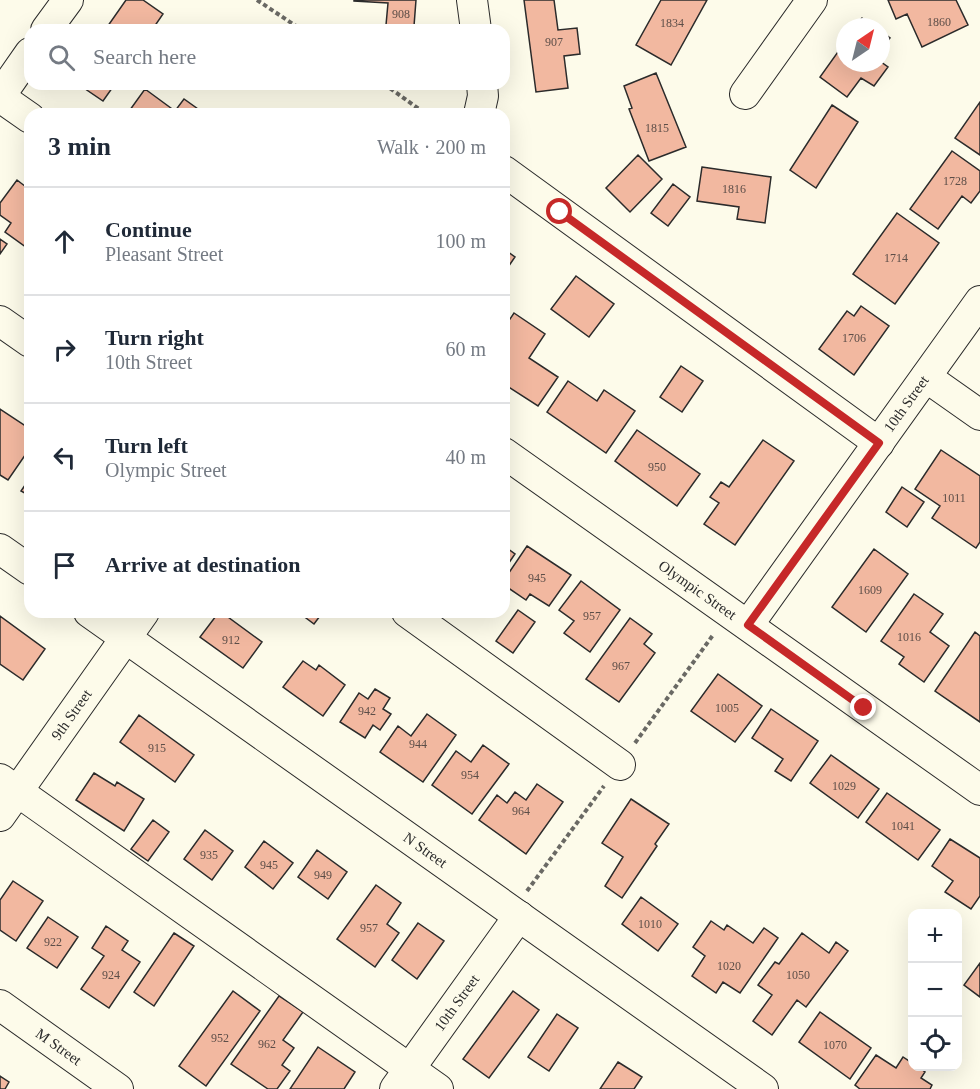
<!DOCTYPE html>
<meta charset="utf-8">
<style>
:root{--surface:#fff;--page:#f6f6f7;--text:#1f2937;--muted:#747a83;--line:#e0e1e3}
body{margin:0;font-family:"Times New Roman",serif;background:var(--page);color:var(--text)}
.controls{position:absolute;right:18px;bottom:18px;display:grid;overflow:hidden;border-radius:12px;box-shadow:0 6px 24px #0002}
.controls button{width:54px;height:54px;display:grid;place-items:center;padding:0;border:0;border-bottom:2px solid var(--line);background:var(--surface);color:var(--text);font:30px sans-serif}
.compass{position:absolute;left:836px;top:18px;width:54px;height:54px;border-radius:50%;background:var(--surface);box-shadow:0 6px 24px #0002;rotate:35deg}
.stop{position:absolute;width:18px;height:18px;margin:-14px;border:4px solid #c62828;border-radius:50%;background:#fff}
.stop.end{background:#c62828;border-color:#fff;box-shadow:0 2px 6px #0008}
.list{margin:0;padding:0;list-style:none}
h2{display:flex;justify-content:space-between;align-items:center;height:78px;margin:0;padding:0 24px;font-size:26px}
h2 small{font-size:20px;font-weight:400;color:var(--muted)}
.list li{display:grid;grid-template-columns:39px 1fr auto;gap:18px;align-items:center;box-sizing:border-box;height:108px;padding:0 24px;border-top:2px solid var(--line)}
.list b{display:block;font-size:22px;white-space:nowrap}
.list p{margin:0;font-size:20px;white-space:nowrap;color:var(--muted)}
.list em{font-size:20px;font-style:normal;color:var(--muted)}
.icon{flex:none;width:33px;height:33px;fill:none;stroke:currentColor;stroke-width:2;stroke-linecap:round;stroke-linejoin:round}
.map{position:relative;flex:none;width:980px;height:1089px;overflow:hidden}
.search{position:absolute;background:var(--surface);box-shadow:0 6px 24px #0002;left:24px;top:24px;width:486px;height:66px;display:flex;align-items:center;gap:15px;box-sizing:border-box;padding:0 21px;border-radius:18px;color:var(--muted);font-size:22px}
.panel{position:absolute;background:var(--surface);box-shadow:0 6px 24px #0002;left:24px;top:108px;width:486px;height:510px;border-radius:18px}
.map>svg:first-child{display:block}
</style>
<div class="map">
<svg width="980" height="1089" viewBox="0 0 980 1089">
<rect width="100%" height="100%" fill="#fdfbea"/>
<path fill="#f2b8a0" stroke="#2b2b2b" stroke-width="1.5" d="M126,0H143L163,14L152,30H105Z
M354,0H416L414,26L386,25L388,3L354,1Z
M524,0H554L558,30L577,28L580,54L564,56L568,88L536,92Z
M661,0H707L671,65L636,45Z
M888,0H956L968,25L922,47L907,14L896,19Z
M862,18L875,27H855Z
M881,31L890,38L881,50Z
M845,42V63L881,62L888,67L874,86L861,78L847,97L820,77Z
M656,73L686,147L649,161L629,109L632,108L624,86Z
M78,84H115L103,101Z
M145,89L175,111L184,99L205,114H127Z
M980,102V155L955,138Z
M832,105L858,122L816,188L790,170Z
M952,151L980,171V191L971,203L962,196L938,229L910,209Z
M638,155L662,179L630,212L606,188Z
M702,167L771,177L765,223L737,219L739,207L697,201Z
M17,180L30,190V250L5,232L11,223L0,215V203Z
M673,184L690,197L668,226L651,213Z
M897,213L939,243L895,304L853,274Z
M0,239L7,244L0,254Z
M504,249L515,257L504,273Z
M576,276L614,304L589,337L551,309Z
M861,306L889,326L854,375L819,349L847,311L854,316Z
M514,313L545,334L529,358L558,377L538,406L504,384L508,375L504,372V328Z
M681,366L703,381L682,412L660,397Z
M568,381L597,401L604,390L635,411L606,453L547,412Z
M0,409L30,429V448L8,480L0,475Z
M637,430L700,474L677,506L615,461Z
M763,440L794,461L735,545L704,524L719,503L710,497L721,482L729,487Z
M941,450L980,476V542L976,548L932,518L940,506L915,489Z
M30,478V496L21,491Z
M902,487L924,502L907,527L886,512Z
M504,546L515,554L504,570Z
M527,546L571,575L549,606L530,594L526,600L504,585V580Z
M874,549L908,574L866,632L832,607Z
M581,581L620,610L590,652L564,633L574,621L559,610Z
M914,594L943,614L930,632L949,646L924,682L899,664L904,657L881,641Z
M518,610L535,622L513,653L496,641Z
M219,612H221L262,642L243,668L200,637Z
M298,612H323L314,624Z
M0,616L45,649L23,680L0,664Z
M630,618L652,634L644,644L655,653L619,702L586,679Z
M975,632L980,636V722L935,691Z
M303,661L316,670L319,665L345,685L323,716L283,687Z
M718,674L762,706L735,742L691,711Z
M375,689L390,698L383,709L391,714L380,730L373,725L365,738L340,722L359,693L368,699Z
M771,709L818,741L791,781L775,771L783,759L752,738Z
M427,714L456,735L423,782L380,752L398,726L411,736Z
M139,715L194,755L175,782L120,742Z
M483,745L509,764L472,814L432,785L456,751L471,762Z
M831,755L879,789L858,818L810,783Z
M94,773L115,786L117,782L144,799L124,831L76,800Z
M537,784L563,802L526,854L479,820L497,795L507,803L515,792L526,800Z
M887,793L940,830L918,860L866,822Z
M631,799L669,824L655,844L657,846L622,898L605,886L623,857L602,843Z
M153,820L169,832L148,861L131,849Z
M205,830L233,851L212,880L184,859Z
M950,839L980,858V896L971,909L945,892L953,881L932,866Z
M264,841L293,863L273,889L245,867Z
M317,850L347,872L328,899L298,877Z
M13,881L43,901L16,941L0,930V900Z
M376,885L401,903L387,924L399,933L375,967L337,939Z
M641,897L678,924L658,951L622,924Z
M48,917L78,937L57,968L27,948Z
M711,921L724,930L727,925L753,943L764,928L778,938L740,993L723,982L716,993L692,976L705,956L693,947Z
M418,923L444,941L417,979L392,960Z
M106,926L128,941L122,950L140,962L109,1008L81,989L104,956L92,948Z
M174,933L194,946L154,1006L134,992Z
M802,933L829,953L836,942L848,951L806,1007L797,1000L772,1035L753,1021L772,995L758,985L775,962L779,964Z
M980,963V997L964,985Z
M233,991L260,1011L206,1086L179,1066Z
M513,991L539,1010L489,1078L463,1059Z
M279,996L303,1012L283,1040L294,1048L282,1065L290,1071L277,1089H268L231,1064Z
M820,1012L871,1048L850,1079L799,1042Z
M557,1014L578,1028L549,1071L528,1057Z
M318,1047L355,1072L344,1089H290Z
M876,1055L896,1068L903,1057L912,1063V1066H917L925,1072L921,1078L932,1085L930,1089H860L855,1085Z
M618,1062L642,1077L634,1089H600Z
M0,1076L9,1082L5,1089H0Z"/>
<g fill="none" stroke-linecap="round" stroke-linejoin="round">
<defs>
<g id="minor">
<path d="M472,0L476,30"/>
<path d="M46,30L68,0"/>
<path d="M745,94L812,0"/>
<path d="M0,96L30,53"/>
<path d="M0,97L30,118"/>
<path d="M479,114L483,96L482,84"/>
<path d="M504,171L879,443"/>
<path d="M0,321L30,342"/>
<path d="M926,377L980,415"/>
<path id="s1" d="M504,453L980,790"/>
<path d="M0,549L30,570"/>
<path id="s2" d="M89,612L763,1089"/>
<path d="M407,612L620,765"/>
<path id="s3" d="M748,625L980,301"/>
<path d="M0,779L438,1089"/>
<path id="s4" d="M0,816L144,612"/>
<path id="s5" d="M0,1005L118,1089"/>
<path id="s6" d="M395,1089L519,916"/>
</g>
</defs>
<use href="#minor" stroke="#2b2b2b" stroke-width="32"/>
<path stroke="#6a6964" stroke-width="4" stroke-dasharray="4.5 3" stroke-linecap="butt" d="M257,0L302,30
M384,84L426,114
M635,743L713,635
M527,891L604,786"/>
<use href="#minor" stroke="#fdfbea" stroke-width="30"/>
</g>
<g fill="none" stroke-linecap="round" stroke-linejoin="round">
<path stroke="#c62828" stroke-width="8" d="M560,212L879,443L748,625L864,708"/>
</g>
<g text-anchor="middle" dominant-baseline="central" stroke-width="4.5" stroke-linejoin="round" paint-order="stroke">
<g font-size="12" fill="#5d4e48">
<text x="401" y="14">908</text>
<text x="939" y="22">1860</text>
<text x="672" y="23">1834</text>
<text x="554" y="42">907</text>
<text x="657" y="128">1815</text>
<text x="955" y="181">1728</text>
<text x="734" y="189">1816</text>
<text x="896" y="258">1714</text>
<text x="854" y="338">1706</text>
<text x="657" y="467">950</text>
<text x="954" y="498">1011</text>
<text x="537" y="578">945</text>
<text x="870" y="590">1609</text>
<text x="592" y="616">957</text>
<text x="909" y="637">1016</text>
<text x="231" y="640">912</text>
<text x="621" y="666">967</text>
<text x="727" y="708">1005</text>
<text x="367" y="711">942</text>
<text x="418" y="744">944</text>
<text x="157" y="748">915</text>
<text x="470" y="775">954</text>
<text x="844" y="786">1029</text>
<text x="521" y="811">964</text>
<text x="903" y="826">1041</text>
<text x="209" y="855">935</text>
<text x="269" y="865">945</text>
<text x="323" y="875">949</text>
<text x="650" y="924">1010</text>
<text x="369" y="928">957</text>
<text x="53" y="942">922</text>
<text x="729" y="966">1020</text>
<text x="111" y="975">924</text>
<text x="798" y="975">1050</text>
<text x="220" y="1038">952</text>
<text x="267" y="1044">962</text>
<text x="835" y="1045">1070</text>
</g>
<g font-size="15" fill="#2b2b2b" stroke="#fdfbea">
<text stroke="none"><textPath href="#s3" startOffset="272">10th Street</textPath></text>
<text stroke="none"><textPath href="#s1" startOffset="237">Olympic Street</textPath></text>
<text stroke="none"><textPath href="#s4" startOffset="124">9th Street</textPath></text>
<text stroke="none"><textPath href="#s2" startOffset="412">N Street</textPath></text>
<text stroke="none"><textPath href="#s6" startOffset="106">10th Street</textPath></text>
<text stroke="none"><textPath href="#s5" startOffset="72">M Street</textPath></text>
</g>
</g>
</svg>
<div class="controls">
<button>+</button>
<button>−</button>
<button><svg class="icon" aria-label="locate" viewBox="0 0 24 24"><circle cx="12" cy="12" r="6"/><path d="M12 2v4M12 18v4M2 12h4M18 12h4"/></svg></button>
</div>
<svg class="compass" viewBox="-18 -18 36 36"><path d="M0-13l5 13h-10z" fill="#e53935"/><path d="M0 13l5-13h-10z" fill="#747a83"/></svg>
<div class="stop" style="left:560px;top:212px"></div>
<div class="stop end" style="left:864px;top:708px"></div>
<div class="search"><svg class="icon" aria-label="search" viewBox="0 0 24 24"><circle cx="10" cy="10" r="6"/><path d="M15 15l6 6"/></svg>Search here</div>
<section class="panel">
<h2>3 min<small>Walk · 200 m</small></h2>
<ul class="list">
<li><svg class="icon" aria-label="ahead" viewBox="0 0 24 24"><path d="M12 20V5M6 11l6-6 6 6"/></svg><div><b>Continue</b><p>Pleasant Street</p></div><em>100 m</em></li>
<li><svg class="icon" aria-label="right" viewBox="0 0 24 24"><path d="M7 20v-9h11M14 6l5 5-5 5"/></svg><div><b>Turn right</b><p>10th Street</p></div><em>60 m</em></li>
<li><svg class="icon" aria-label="left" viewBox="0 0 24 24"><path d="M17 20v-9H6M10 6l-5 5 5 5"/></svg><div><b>Turn left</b><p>Olympic Street</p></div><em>40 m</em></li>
<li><svg class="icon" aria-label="arrive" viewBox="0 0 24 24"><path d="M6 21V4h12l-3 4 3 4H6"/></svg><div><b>Arrive at destination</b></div></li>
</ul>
</section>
</div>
